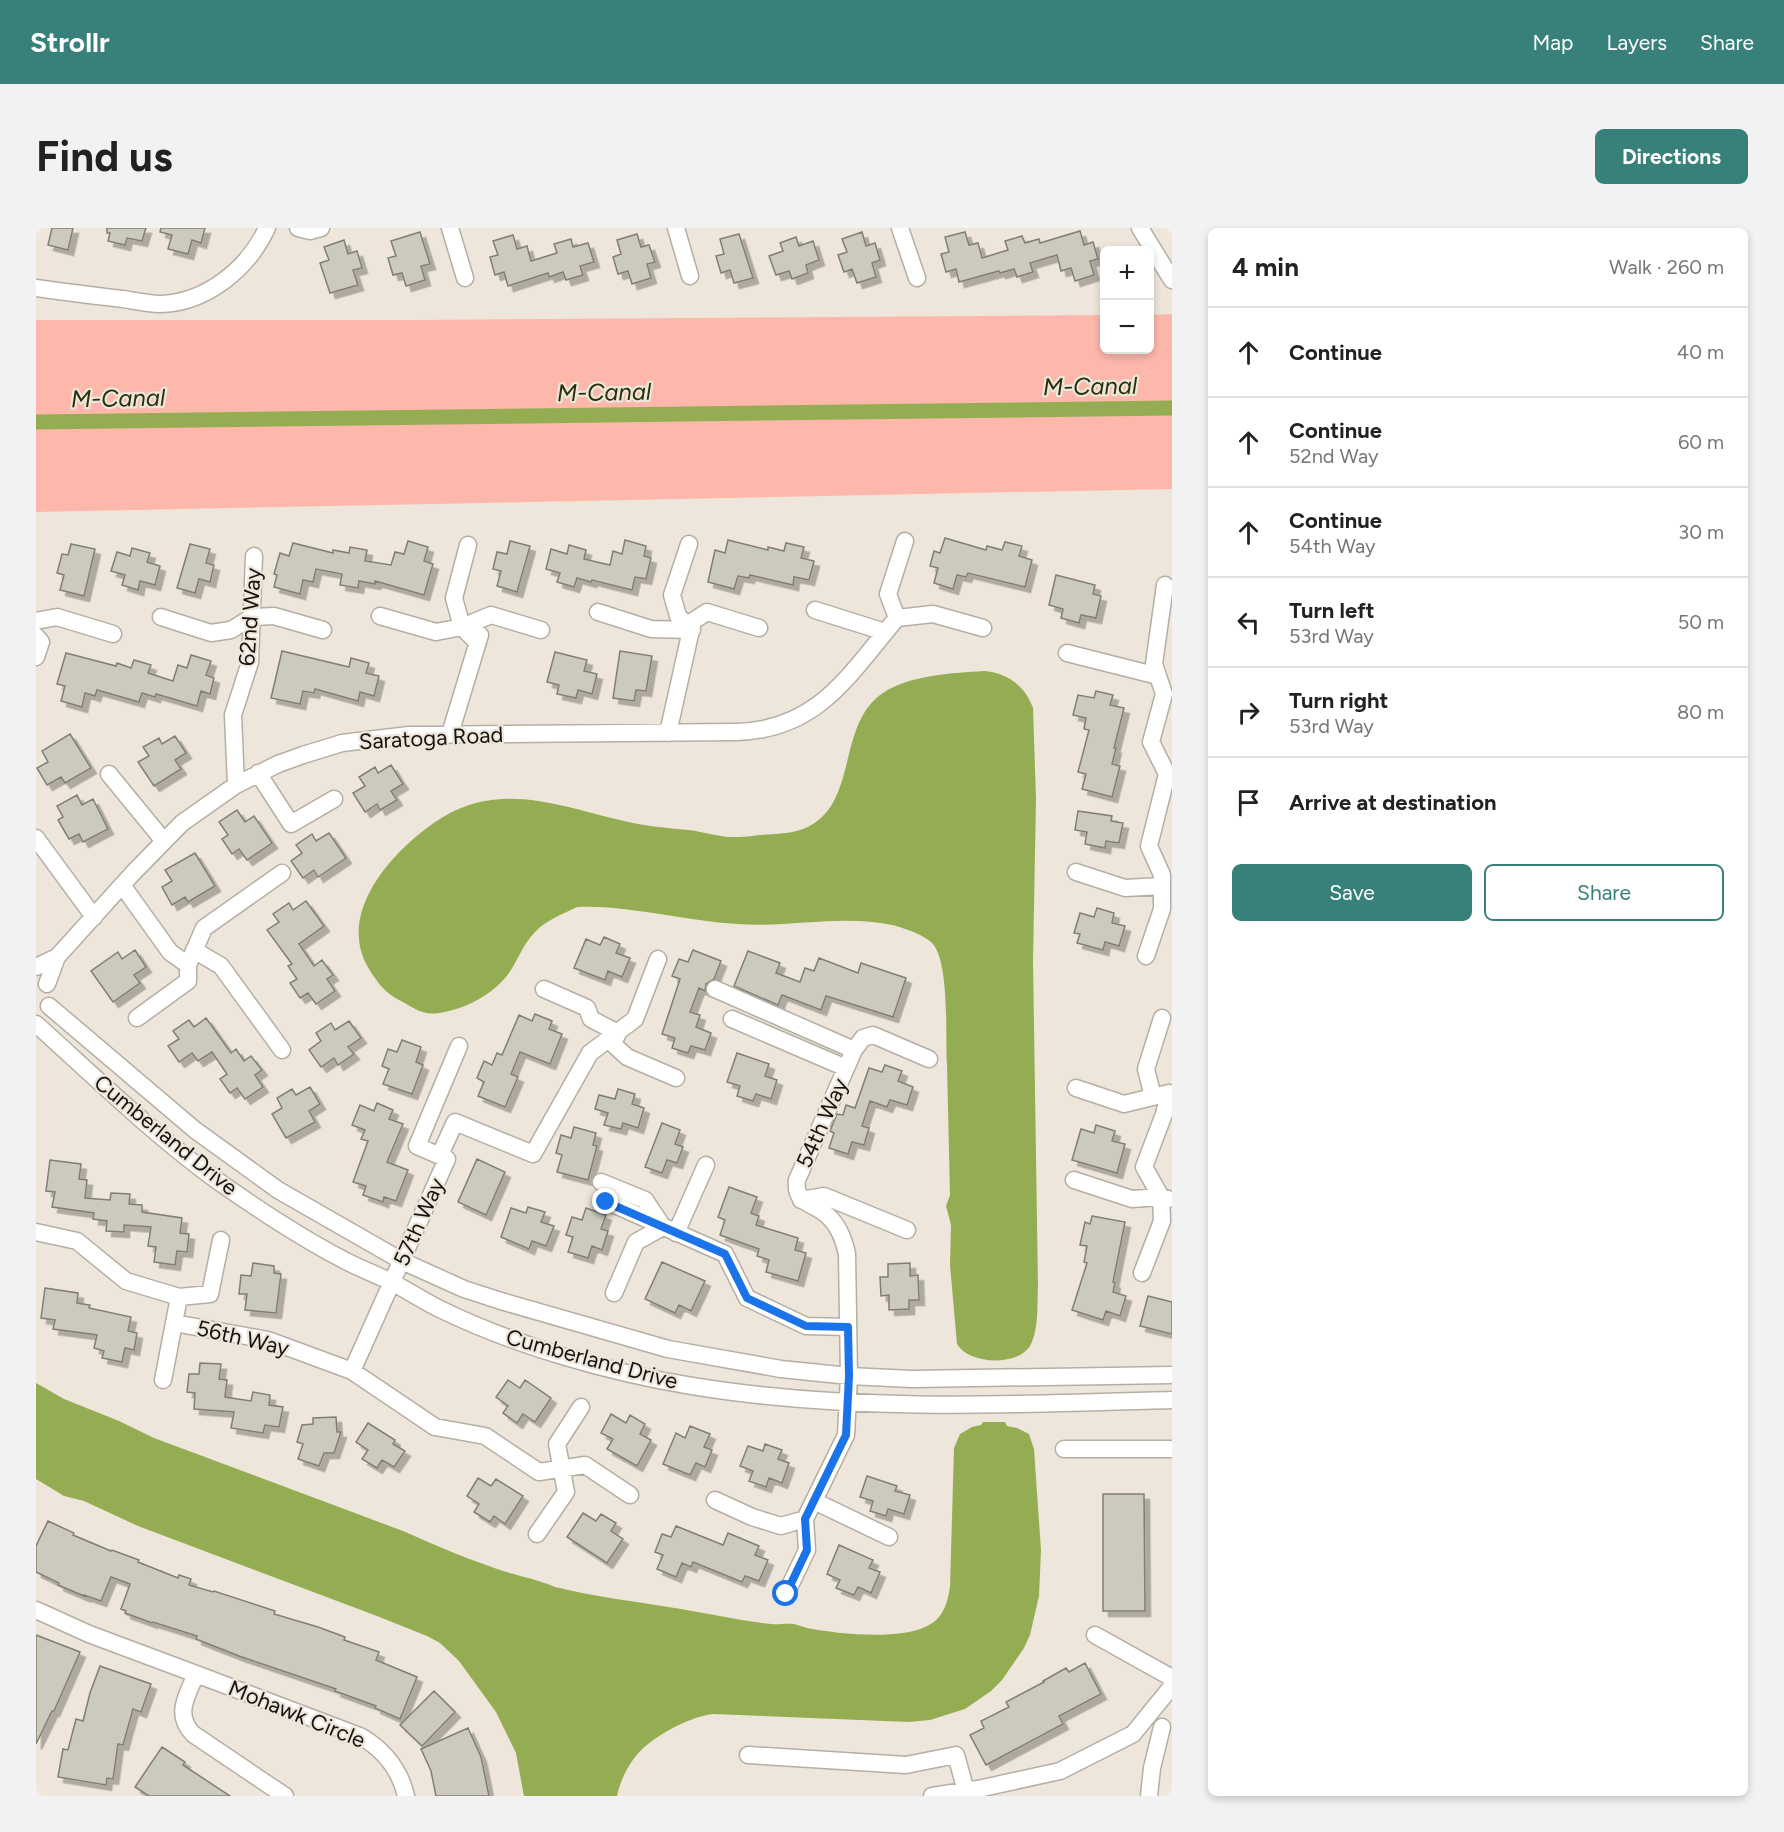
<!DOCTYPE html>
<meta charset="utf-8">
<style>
:root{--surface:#fff;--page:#f2f2f2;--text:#222;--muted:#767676;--line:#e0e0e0;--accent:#38807a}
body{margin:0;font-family:Figtree,sans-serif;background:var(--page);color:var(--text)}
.controls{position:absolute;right:18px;top:18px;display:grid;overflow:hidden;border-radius:9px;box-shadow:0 3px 9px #0003}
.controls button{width:54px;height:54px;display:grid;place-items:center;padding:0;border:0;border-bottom:2px solid var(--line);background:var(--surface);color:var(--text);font:30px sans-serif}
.stop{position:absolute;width:18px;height:18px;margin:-14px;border:4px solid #1a73e8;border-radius:50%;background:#fff}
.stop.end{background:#1a73e8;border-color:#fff;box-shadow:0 2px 6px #0008}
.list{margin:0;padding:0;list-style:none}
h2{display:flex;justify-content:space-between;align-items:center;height:78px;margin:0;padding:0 24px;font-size:26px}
h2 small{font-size:20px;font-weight:400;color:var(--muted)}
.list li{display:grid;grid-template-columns:39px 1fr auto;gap:18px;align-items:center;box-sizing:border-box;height:90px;padding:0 24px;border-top:2px solid var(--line)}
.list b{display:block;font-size:22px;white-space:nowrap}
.list p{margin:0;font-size:20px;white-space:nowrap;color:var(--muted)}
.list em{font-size:20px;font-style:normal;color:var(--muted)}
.actions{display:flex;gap:12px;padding:18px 24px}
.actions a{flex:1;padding:14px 0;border:2px solid var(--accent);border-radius:9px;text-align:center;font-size:21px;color:var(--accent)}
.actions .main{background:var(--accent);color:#fff}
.icon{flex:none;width:33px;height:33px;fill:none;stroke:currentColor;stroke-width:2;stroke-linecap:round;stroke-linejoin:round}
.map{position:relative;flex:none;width:1136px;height:1568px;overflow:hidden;border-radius:9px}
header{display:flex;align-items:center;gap:36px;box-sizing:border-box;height:84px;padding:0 30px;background:var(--accent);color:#fff}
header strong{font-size:28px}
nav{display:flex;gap:33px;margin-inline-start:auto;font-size:21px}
.intro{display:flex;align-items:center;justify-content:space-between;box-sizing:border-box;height:144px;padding:0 36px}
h1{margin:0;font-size:42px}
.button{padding:15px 27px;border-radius:9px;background:var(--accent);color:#fff;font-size:21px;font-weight:700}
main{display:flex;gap:36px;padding:0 36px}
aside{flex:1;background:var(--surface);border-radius:9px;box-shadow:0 3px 9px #0003}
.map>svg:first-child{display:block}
</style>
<header>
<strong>Strollr</strong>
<nav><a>Map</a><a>Layers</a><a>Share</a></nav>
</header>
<div class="intro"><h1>Find us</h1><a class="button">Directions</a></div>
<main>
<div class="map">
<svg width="1136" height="1568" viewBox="0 0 1136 1568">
<defs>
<filter id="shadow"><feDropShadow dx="5.5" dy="5.5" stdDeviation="0" flood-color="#0004"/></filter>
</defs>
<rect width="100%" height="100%" fill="#eee6db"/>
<path fill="#fdb8ab" d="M1136,86V261L0,284V92H381L1068,87V122H1114V87Z"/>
<path fill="#95ad52" d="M948,443C972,445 989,458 997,480L1000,571L997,733L1002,1058C1001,1077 1003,1102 994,1118C982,1138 933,1137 921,1116L914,1037L915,997L910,978L914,967L911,837C909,809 914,737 897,716C889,707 868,700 856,697C806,686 752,700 701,696C649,693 592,677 541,679C527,686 510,692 499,704C487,716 482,732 473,745C457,767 429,781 403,785C386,788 377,779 363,772C349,765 341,754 333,741C298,684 360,618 407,589C467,553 526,579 588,593C609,598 630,600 653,602C669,604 685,610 701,609C709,609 716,608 723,607C737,606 754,606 767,601C824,579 799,497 847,465C873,447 918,445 948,443Z
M0,1155L28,1171L83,1193L118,1210L367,1303C395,1315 423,1328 453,1338C475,1347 496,1349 519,1359C560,1369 603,1374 645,1381C675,1386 705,1393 735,1396C743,1397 751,1395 758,1396C762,1397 767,1399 771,1400C801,1406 862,1412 889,1399C907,1391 911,1377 914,1359L918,1220L924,1206L936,1199L945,1197L947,1194H969L971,1198L981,1200L993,1206L998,1221L1005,1322L1003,1368L994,1407L988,1420L966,1452L955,1463L929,1481L894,1492L873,1494L677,1486C652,1489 615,1509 599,1529C590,1541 584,1554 581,1568H488L480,1525L460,1484L423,1433L404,1415L391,1408L341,1388L102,1298L48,1273L28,1268L0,1251Z"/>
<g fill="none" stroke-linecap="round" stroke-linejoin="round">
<path stroke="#95ad52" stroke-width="15" d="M0,194L1136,180"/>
</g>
<path fill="#ccc9bd" stroke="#817f74" stroke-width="1.5" filter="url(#shadow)" d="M16,0H37L32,22L12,17Z
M71,0H110L106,13L91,10L89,17L72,13L74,5H71Z
M125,0H169L165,15L156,12L152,26L132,21L136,7L124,4Z
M1044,3L1048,17L1057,14L1062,31L1054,33L1058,47L1039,53L1035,40L1025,43L1021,27L994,35L997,44L981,49L978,41L964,45L963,43L923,54L920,41L910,44L905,26L913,24L909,9L929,4L933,17L942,15L946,30L972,22L969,13L986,8L989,15L1003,11L1004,15Z
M384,4L394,36L385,38L389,52L370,58L366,45L357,47L352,30L360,28L355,13Z
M826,4L830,18L839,15L844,32L836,35L840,49L821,55L816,41L808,44L802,27L811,24L806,11Z
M601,6L605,19L613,17L619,34L611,36L615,50L596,56L592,43L582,46L577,29L585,26L581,12Z
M703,6L717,50L698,55L694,42L685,45L680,28L688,26L684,11Z
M477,7L481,21L491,18L495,33L521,25L518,16L535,11L537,19L552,15L558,34L544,38L547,47L530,52L527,44L513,49L512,45L472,58L468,44L459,47L454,29L462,27L457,13Z
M760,9L763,18L777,13L783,32L770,37L772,45L756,51L753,43L740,47L733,28L747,23L744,15Z
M308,12L312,26L321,23L326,40L317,42L322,57L294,65L284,35L293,32L288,19Z
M909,310L950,322L951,318L966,322L969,314L986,318L983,328L996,332L989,359L932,345L930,349L921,347L917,361L898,355L902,340L894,338L898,323L904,325Z
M589,312L610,318L608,328L615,330L610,351L599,349L596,362L556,352L555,354L541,350L538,359L521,354L524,345L510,341L515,321L531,326L533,317L550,322L548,331L574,337L577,323L586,326Z
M692,312L732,322V319L748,323L750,315L768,319L765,330L778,333L773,352L758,349L757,357L714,347L713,350L702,348L698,361L672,354L679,322L689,325Z
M372,313L392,319L388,333L397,336L388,367L339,353V356L323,353L322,360L304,357L306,346L280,341L277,354L267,352L264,366L238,359L241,347L238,346L244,325L253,328L257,315L297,325V322L313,325L314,319L331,322L329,333L355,337L359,324L368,326Z
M474,313L494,318L481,364L461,358L465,343L457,341L461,324L471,326Z
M35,316L59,321L48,368L24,362L28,347L21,345L26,326L32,327Z
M154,316L174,321L170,335L178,337L174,354L163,351L159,365L141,360Z
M96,320L114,325L111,334L124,338L119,357L104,353L102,362L86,357L89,347L75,343L81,324L94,328Z
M1020,347L1059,357L1057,366L1065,368L1060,390L1045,387L1043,395L1025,390L1027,381L1013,377Z
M246,423L313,439L315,430L333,435L330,445L343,448L338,468L324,464L322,473L279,461L278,465L267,463L264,476L235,470Z
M584,423L616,428L610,463L600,462L598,473L577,470Z
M519,424L551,432L548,443L561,446L556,466L542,462L540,470L521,466L523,457L511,454Z
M30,425L80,438L81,435L95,440L98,432L115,437L112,445L137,453L142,437L151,440L155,427L175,433L170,447L178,450L174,466L165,463L161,478L120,466L119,469L106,465L103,474L61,462L59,468L49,465L46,479L25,473L29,458L21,456Z
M1060,463L1077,467L1074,477L1088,480L1078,520H1080L1076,536L1084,538L1076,569L1046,561L1050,546L1042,544L1053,502L1048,501L1050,490L1037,487L1042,467L1058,470Z
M34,506L55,540L29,555L25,549L11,557L1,540L12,534L6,523Z
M139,508L150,525L139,532L145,541L118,558L102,534L113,528L107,519L123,510L126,516Z
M355,537L367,556L355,563L361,572L344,582L341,576L329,584L317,565L329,558L323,549L339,539L342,545Z
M41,567L46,577L57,571L72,601L47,614L43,606L33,611L22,592L27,589L21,578Z
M201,582L209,594L218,588L236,615L211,632L203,621L196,626L186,611L192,607L183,594Z
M1042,583L1076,588L1075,593L1087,595L1083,615L1070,613L1069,620L1049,616L1051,604L1039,602Z
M293,605L310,630L282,649L278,642L267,650L255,633L266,625L260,617L276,606L280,613Z
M159,625L179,658L152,674L149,669L136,677L126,659L136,653L129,642Z
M270,673L288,698L263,716L278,738L286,732L297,747L291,751L299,763L280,776L272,765L264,770L254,755L261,751L252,738L256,736L231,702L243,694L237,686L253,675L257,682Z
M1061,680L1078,685L1076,695L1089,698L1083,718L1069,714L1067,722L1041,715L1044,706L1038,705L1044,685L1058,689Z
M568,709L584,716L580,725L594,730L586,749L572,743L569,752L538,740L550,711L564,717Z
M99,722L110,739L98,747L104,755L77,774L55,743L82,724L86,731Z
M657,722L685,733L678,751L670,756L669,763L663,760L654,784L664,787L660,799L675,805L669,822L655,818L652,825L636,820L639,810L626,806L644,751L636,748L643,731L652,734Z
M712,723L744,735L740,745L764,754L769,740L778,743L783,730L822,745L825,735L870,750L857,789L790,768L785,782L746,767L742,777L698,758Z
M499,786L516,793L513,801L526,806L514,836L484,824L475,846L482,849L469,879L442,868L448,854L441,850L448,833L456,837L461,825L466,827L483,787L496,793Z
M170,790L195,825L200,821L208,833L215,828L226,842L219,847L227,859L209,871L201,860L194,865L184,851L191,846L176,824L162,833L156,825L143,834L132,818L143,811L137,803L153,792L158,799Z
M313,793L325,810L312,819L318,826L302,837L298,830L285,839L273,822L285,813L280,805L295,795L299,802Z
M366,812L385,819L380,834L387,837L376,866L347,856L353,841L346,838L352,821L361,824Z
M701,825L733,836L729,848L741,852L735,871L720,866L717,873L701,868L704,858L691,854Z
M849,837L866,843L862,853L877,859L871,877L854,872L851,879L834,873L826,898L833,900L828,917L816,914L812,926L793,920L798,905L794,903L801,886L807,887L810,877L819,880L833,840L846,844Z
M274,859L284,876L273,883L279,894L250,910L236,886L246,880L241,870L256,861L260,867Z
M582,861L599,866L596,876L608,880L602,900L587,895L585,901L568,897L572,885L559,881L563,867L579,871Z
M341,875L357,882L353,891L367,896L351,934L372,942L360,973L348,969L347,974L327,967L330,958L317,954L332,913L325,911L329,902L316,897L324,877L338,883Z
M626,895L644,902L639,916L647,919L641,935L631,932L626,945L609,939Z
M1060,897L1079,903L1076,913L1089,916L1081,945L1036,932L1045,901L1058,905Z
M538,899L560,905L557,917L561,918L552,952L521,944L526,927L520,925L525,907L535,910Z
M441,931L469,944L450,987L422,974Z
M14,932L45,936L43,951L51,952L49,970L74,972L75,965L94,966L93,976L106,977V984L146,990L144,1005L153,1006L151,1024L141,1023L139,1037L118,1034L120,1019L112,1018L115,999L88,997V1004L70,1003L71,993L57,991L58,985L16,979L19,964L10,963Z
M693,959L721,969L715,985L723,988L720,997L762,1010L759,1022L770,1025L762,1053L730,1044L733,1032L721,1028L723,1021L684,1007L689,992L682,989Z
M492,979L509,984L505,994L518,998L510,1018L496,1013L493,1021L465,1009L475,980L490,985Z
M550,980L570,987L565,1001L572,1003L566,1022L556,1018L552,1030L532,1024L537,1009L530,1007L536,989L546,992Z
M1056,988L1089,994L1077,1054L1079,1055L1077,1064L1090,1068L1084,1088L1070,1083L1067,1092L1036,1082L1051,1035L1048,1034L1051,1018L1044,1017L1049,994L1054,996Z
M626,1034L669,1053L655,1083L643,1077L639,1085L609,1071Z
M217,1035L238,1038V1045L245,1046L240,1085L209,1082L211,1066H203L205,1047L215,1048Z
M874,1035V1048L882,1047L883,1072H873V1081L853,1082V1067L845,1068L844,1049H852V1036Z
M9,1060L42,1065L41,1075L54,1077L53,1080L95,1089L92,1103L101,1105L98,1122L89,1120L86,1134L66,1130L68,1123L58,1120L61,1107L17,1101L19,1092L5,1090Z
M1112,1068L1136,1074V1106L1104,1098Z
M164,1135L185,1136L183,1151L191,1152L189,1169L215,1173L217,1164L234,1167L233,1177L247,1179L243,1199L229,1197L227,1205L195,1200L198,1184L158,1181L159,1165L151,1164L153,1146H163Z
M472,1152L484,1160L489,1152L515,1170L499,1194L487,1186L481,1195L467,1185L472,1178L460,1169Z
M575,1186L590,1195L594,1187L609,1196L604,1206L615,1212L601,1238L571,1221L577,1211L565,1205Z
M300,1189L301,1204H305L298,1225H288L283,1238L262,1231L267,1216L261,1214L266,1197L277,1196V1190Z
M332,1195L359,1212L357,1216L369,1223L358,1239L346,1232L341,1240L326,1231L332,1222L320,1214Z
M654,1198L674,1206L668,1219L676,1222L669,1239L660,1235L654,1247L627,1236L640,1205L649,1210Z
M729,1216L746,1222L742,1231L753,1235L746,1255L733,1250L730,1259L713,1253L717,1243L704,1238L712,1218L727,1223Z
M831,1248L861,1258L859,1263L874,1267L868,1286L852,1281L850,1288L834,1283L837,1273L824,1269Z
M442,1250L455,1258L460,1251L487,1268L469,1296L458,1288L454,1294L438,1284L443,1276L431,1268Z
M1067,1266H1108L1109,1383H1067Z
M547,1285L560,1293L565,1286L580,1295L575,1303L587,1311L571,1335L531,1309Z
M12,1293L38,1305L37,1307L75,1323L76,1322L103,1332L102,1334L142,1350L143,1347L155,1351L153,1357L177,1364L178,1363L239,1383L238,1386L282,1399L309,1409L308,1412L343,1424L340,1432L381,1449L364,1491L339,1480L340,1478L299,1463L300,1461L203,1428L160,1411L161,1408L117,1394L116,1395L89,1385L90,1383L85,1381L94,1356L75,1349L65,1373L48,1367V1368L22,1357L23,1355L0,1344V1318Z
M640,1298L687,1317L692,1305L723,1318L719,1327L732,1332L723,1353L709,1348L706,1354L657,1334L655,1339L646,1335L640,1349L621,1341L627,1327L619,1324L626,1306L635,1309Z
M803,1317L837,1332L833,1340L844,1344L835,1365L822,1359L818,1367L800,1360L804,1352L791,1346Z
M0,1407L44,1424L18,1483H16L0,1516Z
M1049,1435L1065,1466L1023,1488L1027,1496L950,1537L934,1507L948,1500L945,1493L973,1479L970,1474L1008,1454L1007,1453L1030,1440L1033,1444Z
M64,1438L115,1456L105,1484L97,1481L87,1517L82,1516L77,1551L71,1550L70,1557L22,1549L27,1521L32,1522L40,1491L47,1493L54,1465Z
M398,1463L419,1484L386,1518L364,1497Z
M432,1500L445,1529L453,1568H400L395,1543L385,1521Z
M126,1519L149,1534L147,1537L194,1568H113L99,1559Z"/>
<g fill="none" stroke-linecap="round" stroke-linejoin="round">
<defs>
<path id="minor" d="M262,0L274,3L285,0
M414,0L429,50
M640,0L654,48
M864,0L881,50
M1104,0L1136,52
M0,60C29,64 58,68 87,71C99,73 112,76 124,76C170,75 212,41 231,0
M653,316L636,367L642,388L656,402
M432,317L418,370L426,399L441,414
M779,382L849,404
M562,384L615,401L656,402
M344,388L400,404L426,399L455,387L505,402
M125,389L175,405L195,402L216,389L238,388L287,402
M861,390L852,366L869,313
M0,393L21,389L77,406
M0,408L5,414L0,429
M1031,425L1122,448
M632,505L657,393L671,384L723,400
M414,506L444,407
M222,545L255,596L298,571
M73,546L127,612
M200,557L197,487L214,434L218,328
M0,610L58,689
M1040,644L1089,660L1126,658
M86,657L134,724L152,737V753L101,790
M158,722L185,738L246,822
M1110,728L1126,681V647L1113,618L1131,546L1115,514L1128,466L1118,436L1129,357
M152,737L168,700L246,645
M0,739L21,729
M11,756L21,729L97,645L146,595L200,557L242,536L267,527L306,515L373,507L700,504C783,502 813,446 861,390L897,386L947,400
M508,761L551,780L555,791L582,805L577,816L591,829L640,850
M679,761L818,822
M13,778L159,902L242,962L366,1033L428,1061L465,1073L632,1121L745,1141L813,1148L876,1151L1136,1147
M696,791L810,840
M0,796C58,848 116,905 179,951C220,980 262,1008 306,1031C322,1040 340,1046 357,1055C373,1063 389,1074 406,1082C480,1118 575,1145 656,1158C815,1184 976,1177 1136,1172
M1040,860L1088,876L1133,865
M1117,869L1110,841L1126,790
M404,927L419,894L497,926L554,825L599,791L622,731
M1038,952L1096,971L1125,969L1126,993L1106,1045
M565,954L609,972L627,999L600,1014L578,1065
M1132,971L1125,969L1108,939L1128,886L1133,865
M765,972L788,968L871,1002
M570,973L689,1026L711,1070L770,1098L812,1099
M0,1004L41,1013L90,1053L143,1069L138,1095L232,1112L316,1143L399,1199L449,1208L503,1244L549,1237L594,1267
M640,1005L670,937
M143,1069L174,1066L185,1012
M316,1143L411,931L381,918L423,818
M127,1152L138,1095
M1028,1221H1136
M679,1272L716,1289L745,1298L769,1291L810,1207L813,1148L811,1026C808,1012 803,998 792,988C777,974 758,977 761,952L818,822L827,810L837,807L893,831
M778,1273L853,1309
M501,1306L530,1264L521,1216L545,1179
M750,1366L771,1322L769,1291
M0,1382L53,1406L160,1446
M1059,1407L1136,1450
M712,1527L870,1537L920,1527L930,1563
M249,1568L157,1506C138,1486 151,1468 160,1446L326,1509C349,1523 364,1542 370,1568
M896,1568L942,1561L1024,1543L1097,1506L1136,1458
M1113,1568L1116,1540L1126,1499"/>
</defs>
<use href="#minor" stroke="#b5aea3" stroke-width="19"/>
<use href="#minor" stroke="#fff" stroke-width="16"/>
</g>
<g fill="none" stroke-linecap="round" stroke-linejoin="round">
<path stroke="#1a73e8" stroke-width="8" d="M570,974L689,1026L711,1070L770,1098L812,1099L813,1148L810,1207L769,1291L771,1322L750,1366"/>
</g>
<g text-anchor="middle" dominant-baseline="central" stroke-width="4.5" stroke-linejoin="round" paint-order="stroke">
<g font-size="22" fill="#16130f" stroke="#eee6db">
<text transform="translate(214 389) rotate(-86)">62nd Way</text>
<text transform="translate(395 510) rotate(-3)">Saratoga Road</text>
<text transform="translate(786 895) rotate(-66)">54th Way</text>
<text transform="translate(130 907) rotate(39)">Cumberland Drive</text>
<text transform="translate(383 994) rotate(-66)">57th Way</text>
<text transform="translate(207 1110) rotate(13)">56th Way</text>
<text transform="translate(556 1131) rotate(15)">Cumberland Drive</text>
<text transform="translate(261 1486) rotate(22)">Mohawk Circle</text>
</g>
<g font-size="24" font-style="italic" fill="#273008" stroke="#eee6db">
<text transform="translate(1054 158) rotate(-1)">M-Canal</text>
<text transform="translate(568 164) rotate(-1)">M-Canal</text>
<text transform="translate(82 170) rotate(-1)">M-Canal</text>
</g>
</g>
</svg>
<div class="controls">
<button>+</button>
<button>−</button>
</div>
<div class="stop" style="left:750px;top:1366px"></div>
<div class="stop end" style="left:570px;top:974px"></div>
</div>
<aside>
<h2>4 min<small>Walk · 260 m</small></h2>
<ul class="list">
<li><svg class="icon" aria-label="ahead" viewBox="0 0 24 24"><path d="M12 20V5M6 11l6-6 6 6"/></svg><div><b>Continue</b></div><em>40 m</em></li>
<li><svg class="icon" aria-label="ahead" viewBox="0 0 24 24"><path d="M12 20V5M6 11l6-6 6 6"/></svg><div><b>Continue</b><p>52nd Way</p></div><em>60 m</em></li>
<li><svg class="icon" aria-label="ahead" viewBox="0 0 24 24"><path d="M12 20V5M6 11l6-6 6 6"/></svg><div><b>Continue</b><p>54th Way</p></div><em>30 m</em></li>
<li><svg class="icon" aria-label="left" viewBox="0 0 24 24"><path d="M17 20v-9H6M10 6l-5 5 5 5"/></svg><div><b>Turn left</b><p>53rd Way</p></div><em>50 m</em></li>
<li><svg class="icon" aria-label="right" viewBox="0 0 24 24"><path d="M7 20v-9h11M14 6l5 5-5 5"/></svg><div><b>Turn right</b><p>53rd Way</p></div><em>80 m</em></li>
<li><svg class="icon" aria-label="arrive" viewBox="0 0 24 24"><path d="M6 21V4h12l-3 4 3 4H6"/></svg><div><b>Arrive at destination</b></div></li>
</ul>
<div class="actions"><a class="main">Save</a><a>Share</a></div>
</aside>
</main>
